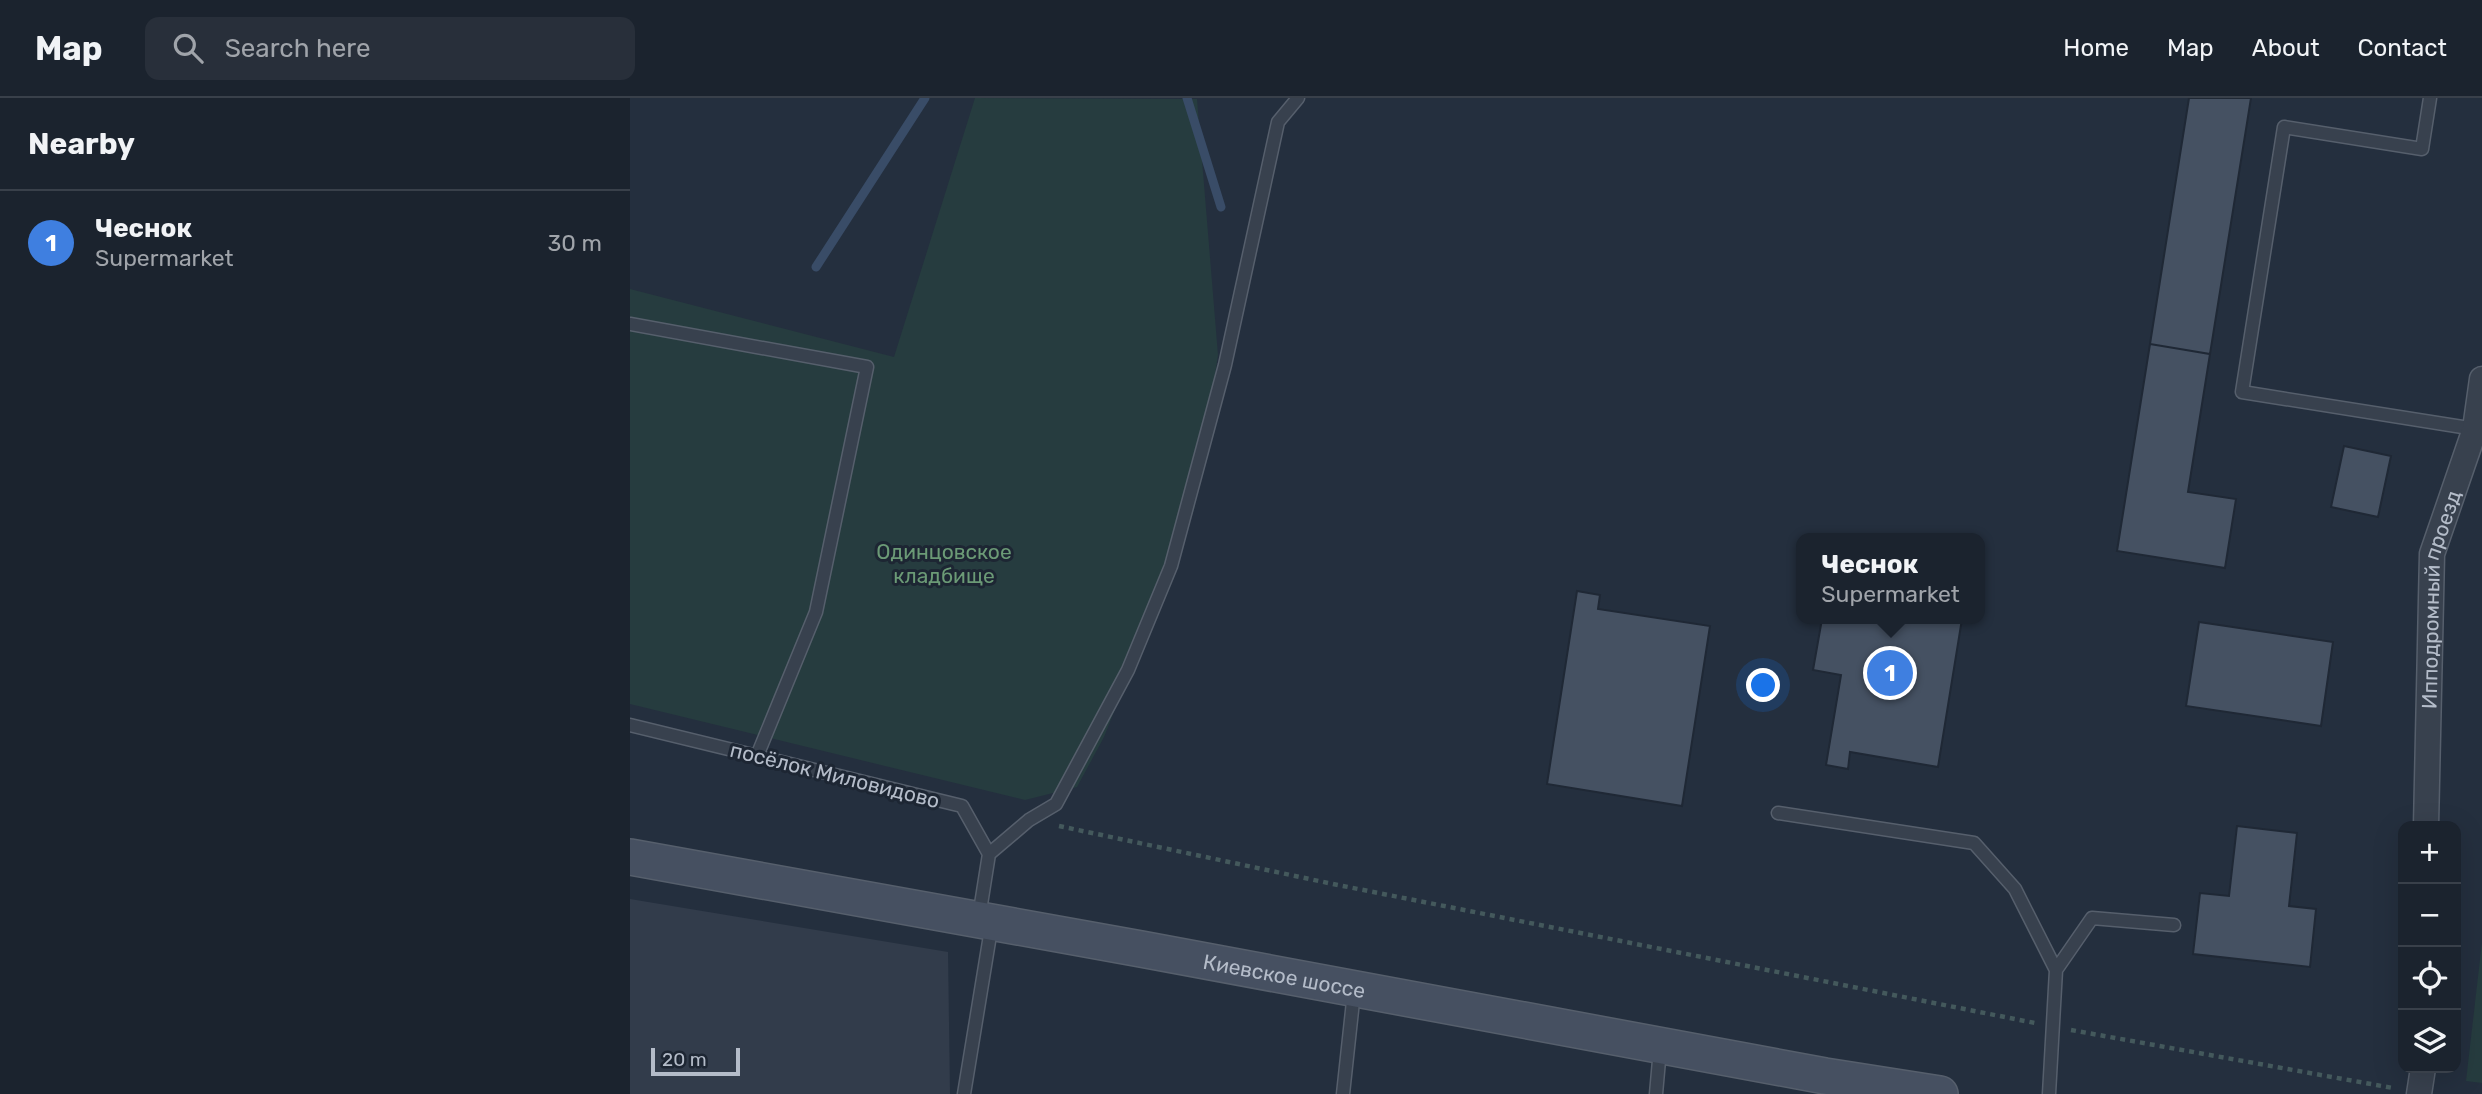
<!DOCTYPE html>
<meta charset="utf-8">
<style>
:root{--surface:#1b232e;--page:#282f3a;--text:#f1f3f6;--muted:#a0a4aa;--line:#39404a;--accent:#0b8043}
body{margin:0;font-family:Rubik,sans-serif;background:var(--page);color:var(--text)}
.controls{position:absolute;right:21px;bottom:21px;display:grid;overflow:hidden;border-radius:14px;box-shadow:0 7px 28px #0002}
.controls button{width:63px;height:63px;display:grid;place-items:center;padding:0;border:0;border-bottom:2px solid var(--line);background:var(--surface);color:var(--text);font:35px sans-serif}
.scale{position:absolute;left:21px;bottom:18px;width:89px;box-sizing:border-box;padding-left:7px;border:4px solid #b4bcc9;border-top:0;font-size:19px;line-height:24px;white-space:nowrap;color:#b4bcc9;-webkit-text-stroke:5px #1d2633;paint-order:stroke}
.you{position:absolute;left:1134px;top:588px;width:24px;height:24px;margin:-18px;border:5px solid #fff;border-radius:50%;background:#1a73e8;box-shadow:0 0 0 10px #1a73e833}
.badge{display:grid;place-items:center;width:46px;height:46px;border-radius:50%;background:var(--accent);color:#fff;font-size:23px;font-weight:700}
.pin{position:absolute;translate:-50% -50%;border:4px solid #fff;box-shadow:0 2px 7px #0006}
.popup{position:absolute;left:1166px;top:435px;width:189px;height:91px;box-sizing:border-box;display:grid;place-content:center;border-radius:14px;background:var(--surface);filter:drop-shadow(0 2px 5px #0005);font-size:23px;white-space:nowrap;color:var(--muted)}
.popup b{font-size:26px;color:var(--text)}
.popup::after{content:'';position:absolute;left:50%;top:100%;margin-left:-14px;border:14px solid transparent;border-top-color:var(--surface)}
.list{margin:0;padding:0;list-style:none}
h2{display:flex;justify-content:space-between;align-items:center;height:91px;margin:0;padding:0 28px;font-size:30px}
h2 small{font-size:23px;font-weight:400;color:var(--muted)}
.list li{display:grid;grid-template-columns:46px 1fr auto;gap:21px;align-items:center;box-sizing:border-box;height:105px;padding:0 28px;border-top:2px solid var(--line)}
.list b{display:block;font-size:26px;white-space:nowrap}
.list p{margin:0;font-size:23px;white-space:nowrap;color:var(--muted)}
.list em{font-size:23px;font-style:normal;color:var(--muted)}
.icon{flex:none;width:38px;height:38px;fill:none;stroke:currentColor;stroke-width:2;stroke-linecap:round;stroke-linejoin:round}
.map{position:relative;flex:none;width:1852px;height:996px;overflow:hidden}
header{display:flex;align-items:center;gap:42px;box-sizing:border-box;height:98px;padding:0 35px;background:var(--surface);border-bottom:2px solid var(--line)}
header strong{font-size:33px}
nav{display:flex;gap:38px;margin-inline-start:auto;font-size:24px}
.search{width:490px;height:63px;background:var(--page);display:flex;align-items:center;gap:18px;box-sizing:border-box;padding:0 24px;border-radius:14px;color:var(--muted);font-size:26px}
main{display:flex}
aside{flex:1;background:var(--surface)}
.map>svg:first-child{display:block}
</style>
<header>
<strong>Map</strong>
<div class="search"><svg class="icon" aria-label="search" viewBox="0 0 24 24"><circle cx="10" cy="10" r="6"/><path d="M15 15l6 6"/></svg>Search here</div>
<nav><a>Home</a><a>Map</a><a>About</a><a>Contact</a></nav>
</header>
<main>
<aside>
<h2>Nearby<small></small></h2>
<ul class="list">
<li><span class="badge" style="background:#3f7fe0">1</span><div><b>Чеснок</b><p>Supermarket</p></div><em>30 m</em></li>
</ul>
</aside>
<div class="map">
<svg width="1852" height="996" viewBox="0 0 1852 996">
<rect width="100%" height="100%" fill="#242f3e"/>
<path fill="#323c4b" d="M0,801L318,854L320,996H0Z"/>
<path fill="#263c3f" d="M345,0L567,1L588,257L564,412L474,639L447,689L395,702L0,606V191L264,259Z
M1852,844V985L1836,983Z"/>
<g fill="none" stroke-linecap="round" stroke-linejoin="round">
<path stroke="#394c67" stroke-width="9" d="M557,0L591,109
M186,169L295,0"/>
</g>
<path fill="#455162" stroke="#1f2835" stroke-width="2" d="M1559,0H1621L1580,256L1520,246Z
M1520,246L1580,256L1558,394L1606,401L1595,470L1487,453Z
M1714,348L1761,358L1748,419L1701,409Z
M947,493L970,497L968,511L1080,528L1052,708L917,686Z
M1192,521H1332L1308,669L1220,654L1218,671L1196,667L1211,577L1183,572Z
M1569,524L1703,544L1691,628L1556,608Z
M1607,728L1667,735L1659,808L1686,811L1680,869L1563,856L1570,795L1599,798Z"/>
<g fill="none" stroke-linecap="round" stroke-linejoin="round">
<defs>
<path id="lane" d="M1800,0L1792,51L1654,29L1612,294L1845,331
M0,226L237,269L186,514L127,658
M0,627L332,708L359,756L349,819
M1148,715L1344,745L1385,791L1426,872L1419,996
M359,756L399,722L426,706L498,572L541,468L595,267L648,24L668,0
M1426,872L1462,820L1544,827
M334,996L362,825
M713,996L724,894
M1026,996L1030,951"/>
<g id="street">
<path id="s1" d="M1796,728L1802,456L1845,331L1852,281"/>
<path d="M1789,996L1793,970"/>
</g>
<g id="secondary">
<path id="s2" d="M0,759L511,851L1195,978L1310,996"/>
</g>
</defs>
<use href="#lane" stroke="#565f6c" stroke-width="15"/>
<use href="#street" stroke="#565f6c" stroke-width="27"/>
<use href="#secondary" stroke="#565f6c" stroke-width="38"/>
<path stroke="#44595c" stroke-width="4.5" stroke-dasharray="5 5" stroke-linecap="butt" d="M429,728L703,786L1405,925
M1441,932L1763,990"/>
<use href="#lane" stroke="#38414e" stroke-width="12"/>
<use href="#street" stroke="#38414e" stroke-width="24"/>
<use href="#secondary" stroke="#465061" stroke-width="35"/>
</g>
<g text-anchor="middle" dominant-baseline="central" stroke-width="6" stroke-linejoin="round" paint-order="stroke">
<g font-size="21" fill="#6b9a76" stroke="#1d2633">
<text x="314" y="453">Одинцовское<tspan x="314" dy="24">кладбище</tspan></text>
</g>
<g font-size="21" fill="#b4bcc9" stroke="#1d2633">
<text stroke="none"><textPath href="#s1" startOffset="228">Ипподромный проезд</textPath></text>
<text transform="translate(205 677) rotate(14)">посёлок Миловидово</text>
<text stroke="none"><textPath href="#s2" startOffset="665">Киевское шоссе</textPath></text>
</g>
</g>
</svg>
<div class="controls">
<button>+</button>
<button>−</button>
<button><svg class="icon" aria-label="locate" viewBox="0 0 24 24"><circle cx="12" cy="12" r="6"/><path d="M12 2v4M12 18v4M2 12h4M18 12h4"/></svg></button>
<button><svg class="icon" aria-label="layers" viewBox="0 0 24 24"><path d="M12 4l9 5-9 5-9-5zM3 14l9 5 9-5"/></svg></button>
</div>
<div class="scale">20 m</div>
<div class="you"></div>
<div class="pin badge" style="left:1260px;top:575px;background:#3f7fe0">1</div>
<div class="popup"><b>Чеснок</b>Supermarket</div>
</div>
</main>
